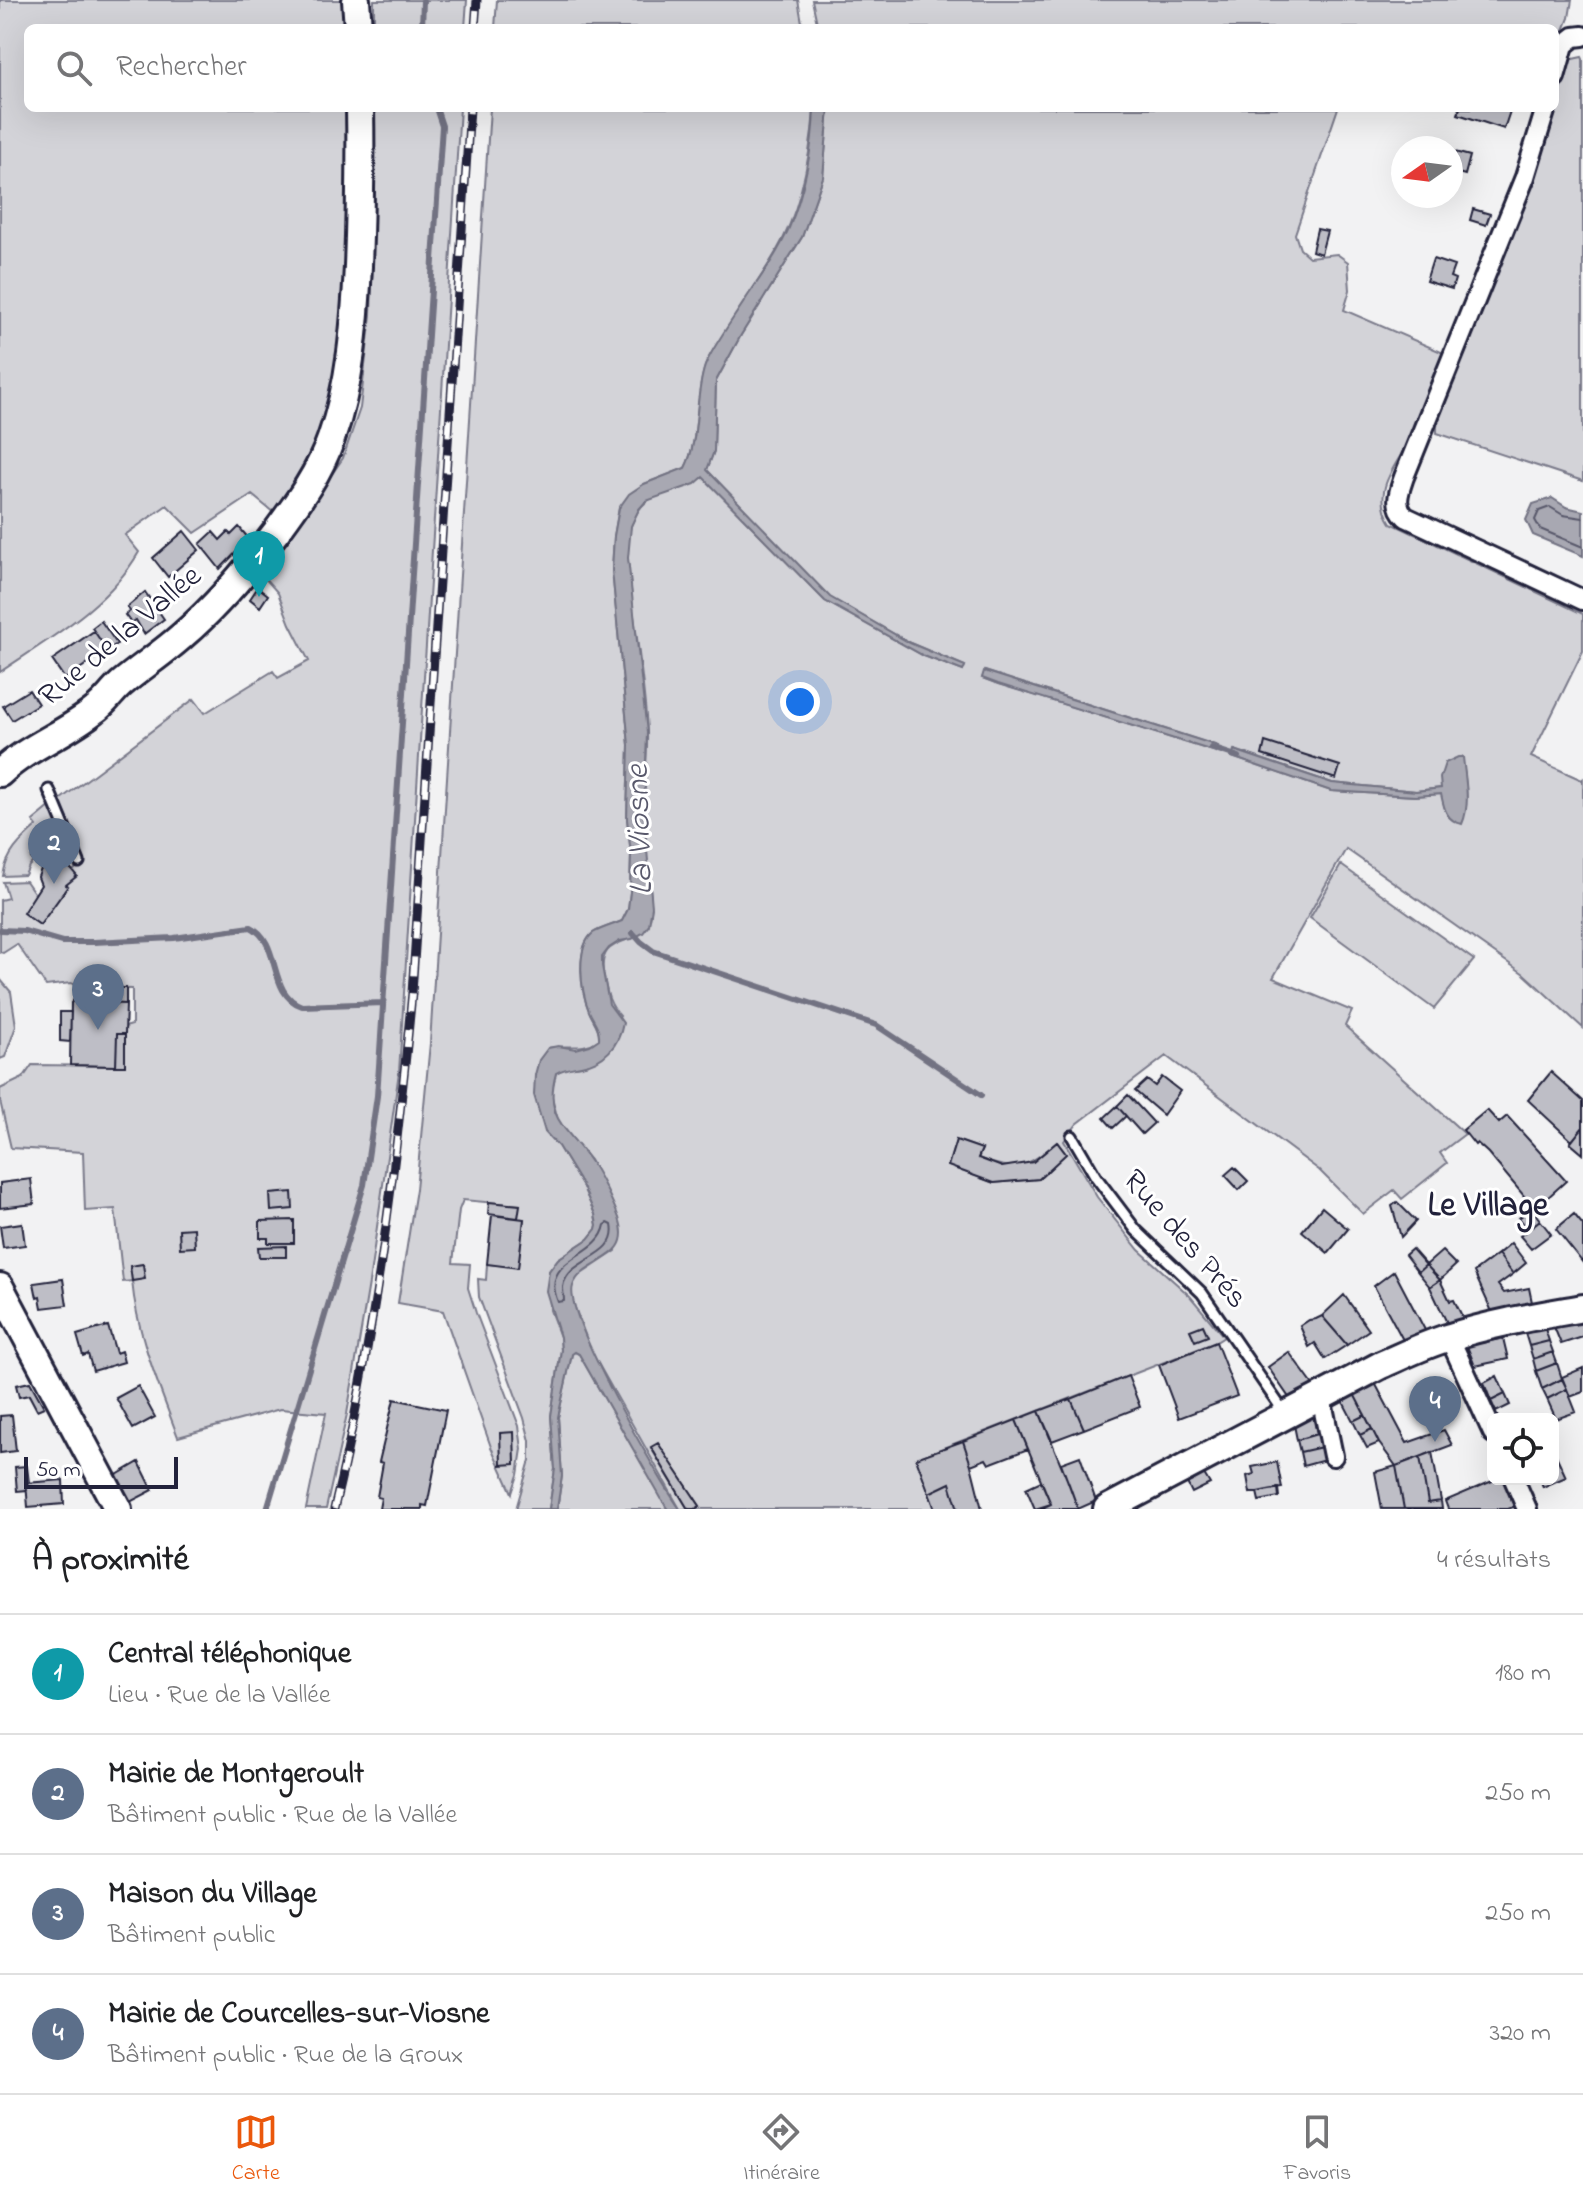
<!DOCTYPE html>
<html lang="fr">
<meta charset="utf-8">
<style>
:root{--surface:#fff;--page:#f6f6f6;--text:#202124;--muted:#757577;--line:#e0e0e0;--accent:#ea580c}
body{margin:0;font-family:"Indie Flower",sans-serif;background:var(--page);color:var(--text)}
.controls{position:absolute;right:24px;bottom:24px;display:grid;overflow:hidden;border-radius:12px;box-shadow:0 8px 32px #0002}
.controls button{width:72px;height:72px;display:grid;place-items:center;padding:0;border:0;border-bottom:2px solid var(--line);background:var(--surface);color:var(--text);font:40px sans-serif}
.compass{position:absolute;left:1391px;top:136px;width:72px;height:72px;border-radius:50%;background:var(--surface);box-shadow:0 8px 32px #0002;rotate:256deg}
.scale{position:absolute;left:24px;bottom:20px;width:154px;box-sizing:border-box;padding-left:8px;border:4px solid #22223b;border-top:0;font-size:22px;line-height:28px;white-space:nowrap;color:#22223b;-webkit-text-stroke:6px #fff;paint-order:stroke}
.you{position:absolute;left:800px;top:702px;width:28px;height:28px;margin:-20px;border:6px solid #fff;border-radius:50%;background:#1a73e8;box-shadow:0 0 0 12px #1a73e833}
.badge{display:grid;place-items:center;width:52px;height:52px;border-radius:50%;background:var(--accent);color:#fff;font-size:26px;font-weight:700}
.pin{position:absolute;translate:-50% -66px;filter:drop-shadow(0 2px 4px #0008)}
.pin::after{content:'';position:absolute;top:42px;width:28px;height:24px;background:inherit;clip-path:polygon(0 0,100% 0,50% 100%)}
.list{margin:0;padding:0;list-style:none}
h2{display:flex;justify-content:space-between;align-items:center;height:104px;margin:0;padding:0 32px;font-size:34px}
h2 small{font-size:26px;font-weight:400;color:var(--muted)}
.list li{display:grid;grid-template-columns:52px 1fr auto;gap:24px;align-items:center;box-sizing:border-box;height:120px;padding:0 32px;border-top:2px solid var(--line)}
.list b{display:block;font-size:30px;white-space:nowrap}
.list p{margin:0;font-size:26px;white-space:nowrap;color:var(--muted)}
.list em{font-size:26px;font-style:normal;color:var(--muted)}
.icon{flex:none;width:44px;height:44px;fill:none;stroke:currentColor;stroke-width:2;stroke-linecap:round;stroke-linejoin:round}
.map{position:relative;flex:none;width:1583px;height:1509px;overflow:hidden}
.search{position:absolute;background:var(--surface);box-shadow:0 8px 32px #0002;left:24px;right:24px;top:24px;height:88px;display:flex;align-items:center;gap:20px;box-sizing:border-box;padding:0 28px;border-radius:12px;color:var(--muted);font-size:30px}
.sheet{height:584px;background:var(--surface)}
nav{display:flex;justify-content:space-around;align-items:center;box-sizing:border-box;height:112px;border-top:2px solid var(--line);background:var(--surface);font-size:22px;color:var(--muted)}
nav a{display:grid;justify-items:center;gap:4px}
nav .on{color:var(--accent)}
.map>svg:first-child{display:block}
</style>
<div class="map">
<svg width="1583" height="1509" viewBox="0 0 1583 1509">
<rect width="100%" height="100%" fill="#f2f2f3"/>
<filter id="ink" filterUnits="userSpaceOnUse"><feTurbulence type="fractalNoise" baseFrequency=".0125" numOctaves="2"/><feDisplacementMap in="SourceGraphic" scale="16" xChannelSelector="R" yChannelSelector="G"/><feConvolveMatrix kernelMatrix="1 2 1 2 8 2 1 2 1" color-interpolation-filters="sRGB"/></filter>
<g filter="url(#ink)">
<path fill="#d3d3d8" stroke="#7a7a8a" stroke-width="2" fill-rule="evenodd" d="M0,0H344L345,28H28V108H347L343,322L335,381L321,435L274,513L252,495L195,533L167,505L125,535L139,552C108,606 50,638 0,672Z
M374,0H467L465,28H374Z
M497,0H798L803,28H495Z
M812,0H1572L1569,18L1555,52V28H818Z
M1582,57L1583,59V481L1437,433V418L1553,108H1555L1568,60Z
M375,108H460L399,1072L369,1283L347,1414L326,1509H306L326,1413L280,1409L178,1437C159,1386 137,1335 132,1281L123,1282L115,1209L85,1211L83,1152L11,1148L0,1101V1089L23,1078L32,1065L125,1066V1027L132,1025V989L84,988L71,983L46,986L17,944L3,953L0,952V900L8,898L3,882L26,881L35,894L41,885L38,877L41,869L34,861L29,866L25,875L3,876C6,854 20,841 37,826L33,821L51,806L71,860L69,866L73,871L79,865L57,802L194,699L205,713L273,671L278,678L309,661L290,624L278,593L262,575L343,458L360,408L371,315L375,175Z
M490,108H814V111C810,159 801,210 776,252C760,280 740,307 723,335C717,345 709,355 705,366C695,397 699,441 685,468L644,484L619,508L614,536L612,570L629,745L627,819L631,854L630,892L628,909L622,921C614,925 601,928 593,933C575,948 581,991 589,1011C593,1021 600,1027 599,1040C580,1052 568,1043 548,1048L545,1132L558,1146L583,1187L595,1214L597,1225L596,1229L588,1239L558,1259L549,1271L550,1310L560,1337L561,1350L551,1416L555,1469L549,1509H516L530,1460V1441L524,1418L479,1297L478,1279L486,1280L487,1264L518,1267L524,1219L518,1218L519,1205L463,1200L459,1210L453,1263L470,1264L468,1288L476,1313L519,1426L522,1449L518,1475L512,1493L491,1447L443,1311L398,1303L416,1189L430,1043Z
M829,108H1338L1295,234L1300,249L1309,257L1337,254L1348,262L1350,290L1344,310L1446,354C1436,379 1428,407 1415,431C1400,462 1369,488 1391,523L1583,614V651L1531,757L1582,780L1583,779V1028L1524,974L1346,849L1273,978L1352,1011L1345,1026L1465,1134L1440,1153L1447,1163L1402,1199L1394,1190L1363,1214L1319,1170L1166,1056L1077,1124L1064,1141L1097,1197L1139,1250L1190,1296L1224,1337L1216,1342L917,1458L935,1509H695L700,1506L658,1444L651,1448L688,1509H680L591,1351L573,1302L571,1288L577,1277L616,1251L619,1219L590,1160L559,1124L551,1093L556,1073L565,1068L582,1066L620,1016C609,1004 607,994 604,978C593,923 656,958 651,902C649,874 645,845 644,817C643,789 648,760 647,732C645,688 637,643 632,599C630,576 624,549 631,526C633,521 636,514 639,510C652,489 684,492 703,477L825,601L924,656L963,671L965,666L910,643L829,597L707,470L714,451L716,381L741,335L802,237L823,177ZM985,671L1217,746L1216,752L999,684L982,678ZM1235,750L1332,783L1416,791L1441,788V778L1462,757C1465,777 1471,805 1461,823C1446,821 1444,808 1442,794L1415,796L1331,791L1232,757ZM956,1140L982,1149L978,1158C1016,1173 1026,1168 1057,1142L1066,1154L1039,1179L994,1183L948,1166Z
M1341,865L1474,960L1434,1009L1310,918Z
M0,979L11,992L16,1026L5,1057L0,1059Z
M575,1352L579,1354L668,1509H557L562,1476L558,1417L572,1354Z"/>
<path fill="#a8a8b2" stroke="#727282" stroke-width="2" d="M814,108H829L823,177L802,237L741,335L716,381L714,451L707,470L830,597L910,643L965,666L963,671L924,656L825,601L703,477L695,484L646,501L639,509L631,526L628,558L647,733L644,815L652,907L649,925L643,933L632,939L620,941L609,948L602,957V966L609,1004L623,1023C619,1046 604,1062 581,1066C571,1068 565,1068 556,1073C544,1118 565,1125 588,1158C598,1171 613,1202 619,1218C635,1263 583,1256 573,1286C563,1314 659,1480 680,1509H668L666,1507L579,1354L575,1352L572,1354L558,1417L562,1476L557,1509H549L555,1469L551,1416L561,1350L560,1337L546,1291L549,1271L558,1259L588,1239L596,1229L597,1225L595,1214L583,1187L558,1146L545,1132L534,1095L535,1075L539,1060L548,1048L558,1046L576,1049L590,1045L599,1039C600,1027 593,1021 589,1011C581,991 575,948 593,933C601,928 613,925 622,921L628,909L630,892L631,854L627,819L629,745L612,570L614,536L619,508L629,494L644,484L685,468C700,440 694,397 705,366C712,347 736,315 747,297C762,275 778,253 789,228C804,192 813,148 814,108Z
M1552,498L1566,507L1583,511V556L1533,535L1526,520L1533,504Z
M984,671L1218,746L1216,752L998,684L982,678Z
M1234,750L1332,783L1416,791L1441,788L1440,778L1445,763L1458,757H1463C1465,778 1471,804 1462,824C1446,821 1444,808 1441,794L1415,796L1331,791L1232,757Z"/>
<g fill="none" stroke-linecap="round" stroke-linejoin="round">
<path stroke="#58586b" stroke-width="2" d="M1583,518L1563,515L1550,507L1539,511L1535,520L1540,529L1583,547
M608,1223L612,1225C619,1259 568,1256 563,1287C563,1292 564,1296 564,1301L558,1302C539,1256 599,1259 605,1225Z"/>
<path stroke="#727282" stroke-width="6" d="M422,28L423,0
M1212,748L1239,757
M0,930L24,931L62,942H94L174,938L251,927C282,943 267,994 302,1006L383,1003
M633,933L641,942L653,951L876,1025L981,1095
M267,1509L364,1185L377,1096L442,126L436,108"/>
</g>
<path fill="#bebec6" stroke="#22223b" stroke-width="2" d="M1460,108H1511L1504,129L1458,114Z
M1451,151L1470,156L1465,175L1451,171Z
M1473,209L1490,214L1486,225L1470,220Z
M1317,229L1327,231L1321,254L1312,251Z
M1433,259L1454,266L1450,277L1455,279L1452,289L1426,281Z
M239,527L249,539L220,569L200,544L213,532L220,540L228,532L231,535Z
M184,531L199,550L168,577L153,558Z
M258,587L268,595L260,607L250,599Z
M145,592L164,619L144,634L136,620L131,623L125,615L130,611L127,607Z
M101,621L117,644L107,650L92,628Z
M94,631L107,650L65,679L52,660Z
M29,690L38,704L12,720L3,706Z
M1265,742L1340,766L1336,779L1262,755Z
M49,843L77,876L66,885L68,886L40,925L23,913L41,885L38,877L41,869L31,858Z
M84,988H100V1003L126,1004L125,1034H117L116,1066L70,1065L71,1003Z
M100,988H126V1004L100,1003Z
M60,1012H71L70,1042L60,1041Z
M117,1034H125V1066H116Z
M1551,1072L1583,1101V1127L1572,1141L1528,1100Z
M1162,1077L1180,1091L1163,1115L1135,1091L1147,1080L1155,1086Z
M1128,1095L1154,1123L1142,1134L1117,1106Z
M1117,1106L1126,1116L1113,1128L1104,1118Z
M1487,1110L1499,1123L1507,1116L1566,1181L1535,1209L1488,1153L1477,1143L1475,1145L1463,1130Z
M1583,1127V1154L1570,1143Z
M956,1140L982,1149L978,1158L1002,1167L1033,1162L1057,1142L1066,1154L1039,1179L994,1183L948,1166Z
M1234,1167L1248,1181L1239,1190L1225,1175Z
M31,1179L34,1204L0,1208V1183Z
M292,1192L293,1209L271,1211L270,1194Z
M489,1202L520,1205L518,1218L488,1214Z
M1397,1202L1416,1221L1401,1237L1392,1206Z
M1322,1207L1348,1229L1328,1253L1302,1231Z
M1531,1208L1540,1220L1528,1229L1519,1218Z
M1574,1214L1583,1225V1263L1556,1229Z
M492,1215L524,1219L518,1268L487,1264Z
M294,1220V1243H268V1238H260V1221Z
M1540,1220L1551,1234L1531,1249L1520,1236Z
M22,1223L25,1245L3,1248L0,1226Z
M194,1228L195,1247L180,1248L179,1229Z
M1511,1243L1526,1263L1513,1274L1498,1254Z
M286,1246V1257H259L258,1247Z
M1412,1249L1426,1265L1418,1272L1405,1255Z
M1442,1251L1456,1265L1440,1280L1426,1265Z
M1498,1254L1513,1274L1498,1285L1504,1293L1529,1288L1533,1307L1493,1314L1474,1272Z
M143,1264L145,1279L132,1281L130,1266Z
M1426,1265L1440,1280L1430,1287L1418,1272Z
M1394,1271L1426,1332L1403,1340L1374,1286Z
M63,1279L67,1305L42,1308L40,1297L37,1298L34,1283Z
M1440,1280L1450,1301L1454,1300L1464,1320L1448,1325L1430,1287Z
M1344,1295L1369,1330L1347,1345L1322,1316Z
M1322,1316L1347,1345L1325,1359L1315,1343L1309,1347L1300,1326L1309,1320L1316,1319Z
M1583,1319V1337L1561,1344L1554,1327Z
M1203,1325L1208,1336L1195,1341L1190,1330Z
M108,1326L116,1353L121,1351L124,1362L93,1371L88,1354L83,1356L77,1335Z
M1545,1329L1549,1341L1529,1346L1525,1333Z
M1503,1338L1508,1359L1475,1366L1467,1346Z
M1549,1341L1553,1352L1533,1359L1529,1346Z
M1216,1342L1237,1396L1179,1418L1159,1365Z
M1289,1352L1316,1389L1290,1399L1268,1367Z
M1553,1352L1557,1363L1536,1371L1533,1359Z
M1557,1363L1562,1379L1542,1389L1536,1371Z
M1583,1368V1392L1570,1397L1562,1377Z
M1128,1376L1140,1407L1084,1429L1071,1399Z
M1497,1376L1505,1394L1491,1401L1484,1383Z
M1562,1379L1567,1389L1547,1399L1542,1389Z
M30,1382L44,1407L37,1410L29,1395L19,1397L16,1385Z
M1375,1383L1407,1443L1444,1430L1452,1445L1396,1466L1379,1443L1354,1394Z
M138,1386L155,1417L133,1429L116,1398Z
M1567,1389L1576,1412L1556,1419L1547,1399Z
M1354,1394L1365,1415L1353,1421L1342,1400Z
M1505,1394L1510,1405L1496,1412L1491,1401Z
M394,1399L446,1410L427,1506L422,1505V1509H379L381,1498L377,1497L383,1463L379,1462Z
M1071,1399L1084,1429L1052,1441L1039,1411Z
M1039,1411L1069,1484L1078,1509H1040L1051,1504L1016,1420Z
M12,1415L16,1451L0,1453V1416Z
M1365,1415L1372,1429L1360,1435L1353,1421Z
M1313,1416L1317,1434L1297,1440L1294,1425Z
M1016,1420L1028,1449L989,1464L986,1459L971,1465L963,1441Z
M1372,1429L1379,1443L1367,1448L1360,1435Z
M514,1432L515,1464L501,1465L500,1433Z
M1317,1434L1322,1447L1300,1452L1297,1440Z
M963,1441L971,1465L982,1509H958L950,1483L929,1493L916,1458Z
M658,1443L700,1506L695,1509H688L651,1447Z
M1322,1447L1325,1460L1303,1466L1300,1452Z
M1432,1452L1441,1501L1428,1503L1420,1457Z
M1555,1453L1566,1477L1543,1487L1540,1479H1553V1454Z
M1080,1456L1096,1501L1078,1509L1061,1463Z
M1420,1457L1428,1503L1441,1501L1442,1509H1404L1396,1466Z
M139,1462L153,1490L130,1502L115,1476Z
M1277,1462L1282,1488L1250,1493L1247,1476L1254,1474L1252,1467Z
M27,1466L29,1483H26L27,1490L17,1491L15,1467Z
M1396,1466L1404,1509H1382L1375,1472Z
M1204,1474L1210,1484L1192,1493L1187,1483Z
M1497,1479H1504L1516,1506L1508,1509H1448L1445,1501Z
M63,1480L64,1504L28,1507L26,1483Z
M1041,1481L1051,1504L1035,1509L1026,1488Z
M950,1483L958,1509H935L929,1493Z
M1278,1488L1279,1497L1259,1501L1257,1492Z"/>
<g fill="none" stroke-linecap="round" stroke-linejoin="round">
<defs>
<path id="lane" d="M49,790L79,862
M1072,1136L1096,1177L1136,1230L1202,1293L1284,1412"/>
<path id="street" d="M1555,77L1564,45L1574,37L1583,36
M1546,108L1525,177L1404,477C1399,492 1393,505 1406,517L1583,600
M1449,1337L1493,1433
M1320,1399L1323,1407L1333,1456
M1514,1479L1527,1509"/>
<path id="secondary" d="M356,0L358,28
M0,773C29,746 64,735 95,710C105,703 112,692 121,684C141,667 163,653 183,635C218,605 248,569 276,532C298,502 319,474 331,439C351,383 355,324 358,266C360,213 361,161 360,108
M0,1287L118,1509
M1107,1509L1381,1365C1404,1355 1426,1344 1450,1337C1493,1323 1538,1316 1583,1308"/>
</defs>
<use href="#lane" stroke="#22223b" stroke-width="15"/>
<use href="#street" stroke="#22223b" stroke-width="24"/>
<use href="#secondary" stroke="#22223b" stroke-width="32"/>
<use href="#lane" stroke="#fff" stroke-width="9"/>
<use href="#street" stroke="#fff" stroke-width="18"/>
<use href="#secondary" stroke="#fff" stroke-width="26"/>
<defs>
<path id="rail" d="M475,28L477,0
M334,1509C375,1339 396,1166 412,993L470,108"/>
</defs>
<use href="#rail" stroke="#22223b" stroke-width="9"/>
<use href="#rail" stroke="#fff" stroke-width="6" stroke-dasharray="18" stroke-linecap="butt"/>
</g>
</g>
<g text-anchor="middle" dominant-baseline="central" stroke-width="6" stroke-linejoin="round" paint-order="stroke">
<g font-size="32" fill="#22223b" stroke="#fff">
<text transform="translate(121 637) rotate(-40)">Rue de la Vallée</text>
<text transform="translate(1184 1240) rotate(49)">Rue des Prés</text>
</g>
<g font-size="34" font-style="italic" fill="#58586b" stroke="#fff">
<text transform="translate(641 830) rotate(-92)">La Viosne</text>
</g>
<g font-size="34" font-weight="bold" fill="#22223b" stroke="#fff">
<text x="1488" y="1207">Le Village</text>
</g>
</g>
</svg>
<div class="controls">
<button><svg class="icon" aria-label="locate" viewBox="0 0 24 24"><circle cx="12" cy="12" r="6"/><path d="M12 2v4M12 18v4M2 12h4M18 12h4"/></svg></button>
</div>
<svg class="compass" viewBox="-18 -18 36 36"><path d="M0-13l5 13h-10z" fill="#e53935"/><path d="M0 13l5-13h-10z" fill="#757577"/></svg>
<div class="scale">50 m</div>
<div class="you"></div>
<div class="pin badge" style="left:259px;top:597px;background:#0f9aa8">1</div>
<div class="pin badge" style="left:54px;top:884px;background:#5c6f8a">2</div>
<div class="pin badge" style="left:98px;top:1030px;background:#5c6f8a">3</div>
<div class="pin badge" style="left:1435px;top:1442px;background:#5c6f8a">4</div>
<div class="search"><svg class="icon" aria-label="search" viewBox="0 0 24 24"><circle cx="10" cy="10" r="6"/><path d="M15 15l6 6"/></svg>Rechercher</div>
</div>
<section class="sheet">
<h2>À proximité<small>4 résultats</small></h2>
<ul class="list">
<li><span class="badge" style="background:#0f9aa8">1</span><div><b>Central téléphonique</b><p>Lieu · Rue de la Vallée</p></div><em>180 m</em></li>
<li><span class="badge" style="background:#5c6f8a">2</span><div><b>Mairie de Montgeroult</b><p>Bâtiment public · Rue de la Vallée</p></div><em>250 m</em></li>
<li><span class="badge" style="background:#5c6f8a">3</span><div><b>Maison du Village</b><p>Bâtiment public</p></div><em>250 m</em></li>
<li><span class="badge" style="background:#5c6f8a">4</span><div><b>Mairie de Courcelles-sur-Viosne</b><p>Bâtiment public · Rue de la Groux</p></div><em>320 m</em></li>
</ul>
</section>
<nav>
<a class="on"><svg class="icon" aria-label="map" viewBox="0 0 24 24"><path d="M3 6l6-2 6 2 6-2v14l-6 2-6-2-6 2zM9 4v14M15 6v14"/></svg>Carte</a>
<a><svg class="icon" aria-label="directions" viewBox="0 0 24 24"><path d="M12 3l9 9-9 9-9-9zM9 14v-3h6M13 9l2 2-2 2"/></svg>Itinéraire</a>
<a><svg class="icon" aria-label="saved" viewBox="0 0 24 24"><path d="M7 4h10v16l-5-4-5 4z"/></svg>Favoris</a>
</nav>
